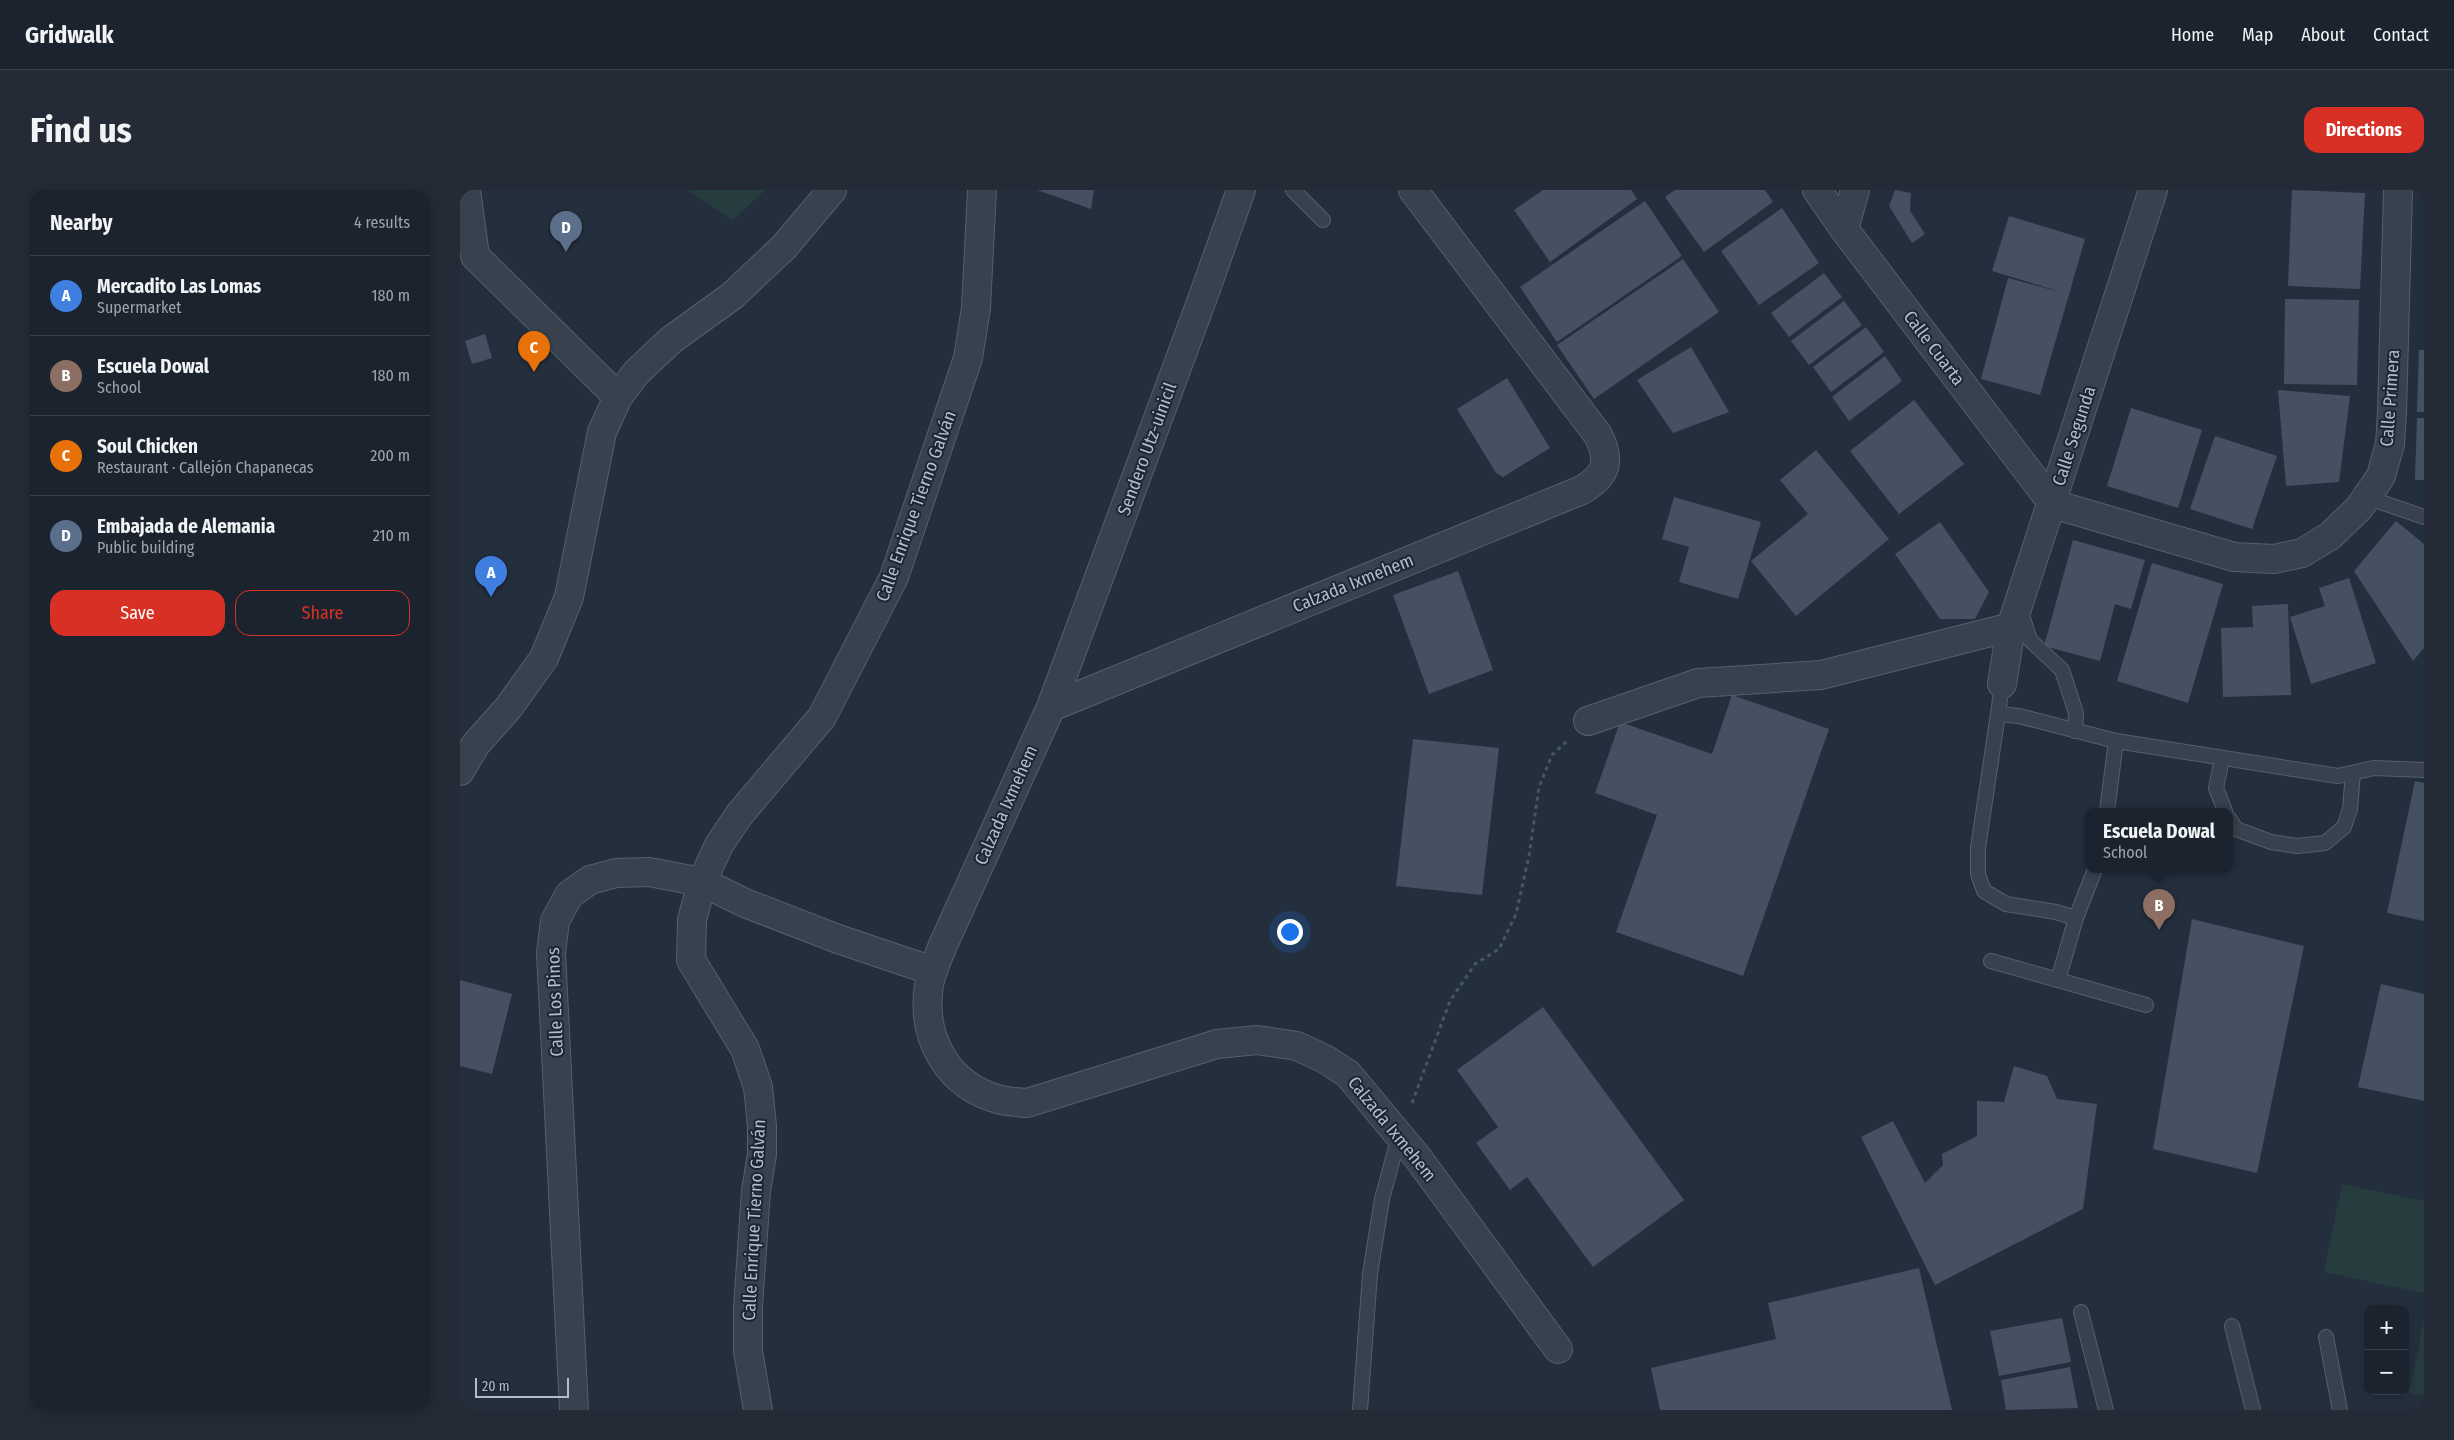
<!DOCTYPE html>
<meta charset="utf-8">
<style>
:root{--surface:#1b232e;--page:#242b36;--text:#f1f3f6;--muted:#a0a4aa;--line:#39404a;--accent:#d93025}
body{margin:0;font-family:"Fira Sans Condensed",sans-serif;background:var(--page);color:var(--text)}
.controls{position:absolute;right:15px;bottom:15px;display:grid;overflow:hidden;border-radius:10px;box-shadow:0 2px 12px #0003}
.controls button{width:45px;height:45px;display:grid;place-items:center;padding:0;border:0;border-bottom:1px solid var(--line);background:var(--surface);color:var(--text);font:25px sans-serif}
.scale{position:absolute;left:15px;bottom:12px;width:94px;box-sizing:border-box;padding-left:5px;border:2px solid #b4bcc9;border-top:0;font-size:14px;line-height:18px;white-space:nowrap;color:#b4bcc9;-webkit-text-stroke:4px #1d2633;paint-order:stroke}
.you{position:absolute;left:829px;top:741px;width:18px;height:18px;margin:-12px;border:4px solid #fff;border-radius:50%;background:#1a73e8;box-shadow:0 0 0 8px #1a73e833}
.badge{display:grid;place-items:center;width:32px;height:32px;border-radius:50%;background:var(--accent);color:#fff;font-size:16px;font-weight:700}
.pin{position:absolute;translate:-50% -41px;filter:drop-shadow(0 1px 2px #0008)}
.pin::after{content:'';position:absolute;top:26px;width:18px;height:15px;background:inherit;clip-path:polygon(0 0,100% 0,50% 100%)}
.popup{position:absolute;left:1625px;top:618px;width:148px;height:65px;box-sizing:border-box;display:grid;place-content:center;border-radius:10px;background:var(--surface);filter:drop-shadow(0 1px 4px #0005);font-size:16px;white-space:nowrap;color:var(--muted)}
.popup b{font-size:19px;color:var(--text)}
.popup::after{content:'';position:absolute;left:50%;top:100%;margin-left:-10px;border:10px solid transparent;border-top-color:var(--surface)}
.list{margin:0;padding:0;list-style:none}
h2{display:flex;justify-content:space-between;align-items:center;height:65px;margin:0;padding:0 20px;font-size:21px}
h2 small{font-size:16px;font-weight:400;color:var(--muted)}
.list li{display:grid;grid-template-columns:32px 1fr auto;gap:15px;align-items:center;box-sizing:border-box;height:80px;padding:0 20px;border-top:1px solid var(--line)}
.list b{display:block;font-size:19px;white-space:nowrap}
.list p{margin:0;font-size:16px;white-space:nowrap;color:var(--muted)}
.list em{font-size:16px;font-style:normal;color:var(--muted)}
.actions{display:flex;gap:10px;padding:15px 20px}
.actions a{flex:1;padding:11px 0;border:1px solid var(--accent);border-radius:15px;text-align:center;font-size:18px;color:var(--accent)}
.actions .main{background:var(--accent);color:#fff}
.map{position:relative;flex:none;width:1964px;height:1220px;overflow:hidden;border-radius:15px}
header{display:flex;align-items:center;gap:30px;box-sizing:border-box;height:70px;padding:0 25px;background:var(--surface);border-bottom:1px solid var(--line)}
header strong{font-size:24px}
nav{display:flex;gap:28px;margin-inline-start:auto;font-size:18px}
.intro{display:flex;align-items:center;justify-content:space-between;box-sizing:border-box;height:120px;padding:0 30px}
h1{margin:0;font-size:35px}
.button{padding:12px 22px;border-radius:15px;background:var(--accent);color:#fff;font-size:18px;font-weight:700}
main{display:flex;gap:30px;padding:0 30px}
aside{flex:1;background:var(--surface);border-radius:15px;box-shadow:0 2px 12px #0003}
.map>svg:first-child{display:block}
</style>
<header>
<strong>Gridwalk</strong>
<nav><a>Home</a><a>Map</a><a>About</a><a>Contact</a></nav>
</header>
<div class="intro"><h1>Find us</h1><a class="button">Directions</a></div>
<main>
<aside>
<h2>Nearby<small>4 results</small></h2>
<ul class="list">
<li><span class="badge" style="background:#3f7fe0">A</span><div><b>Mercadito Las Lomas</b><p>Supermarket</p></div><em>180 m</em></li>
<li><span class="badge" style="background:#8d6e63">B</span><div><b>Escuela Dowal</b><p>School</p></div><em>180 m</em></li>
<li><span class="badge" style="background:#e8710a">C</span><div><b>Soul Chicken</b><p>Restaurant · Callejón Chapanecas</p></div><em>200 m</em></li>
<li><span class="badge" style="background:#5c6f8a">D</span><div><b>Embajada de Alemania</b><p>Public building</p></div><em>210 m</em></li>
</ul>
<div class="actions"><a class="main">Save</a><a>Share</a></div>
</aside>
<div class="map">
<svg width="1964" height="1220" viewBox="0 0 1964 1220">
<rect width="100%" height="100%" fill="#242f3e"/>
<path fill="#263c3f" d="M227,0H305L273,30Z
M1882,994L1964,1011V1103L1864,1082Z
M1964,1130V1206L1949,1203Z"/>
<path fill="#455162" d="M577,0H634L631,19Z
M1083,0H1171L1177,9L1090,72L1054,20Z
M1215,0H1305L1313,12L1244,62L1205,7Z
M1435,0L1451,3L1450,21L1465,44L1452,53L1429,16Z
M1832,0L1905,3L1900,99L1828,96Z
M1185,11L1222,66L1097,152L1060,97Z
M1322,18L1359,73L1299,115L1261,61Z
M1549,26L1625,49L1580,205L1521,189L1548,88L1604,103L1532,81Z
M1223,69L1259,122L1134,209L1097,155Z
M1364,83L1382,107L1329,147L1311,123Z
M1825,109L1899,110L1897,195L1824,194Z
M1384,111L1402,135L1349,175L1331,151Z
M1406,137L1424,162L1371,202L1353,177Z
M25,144L32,168L12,174L5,151Z
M1231,157L1269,222L1213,243L1177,190Z
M1959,160H1964V222H1957Z
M1425,166L1442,191L1389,231L1372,207Z
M1047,188L1090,258L1043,287L1036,283L997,219Z
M1818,200L1890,206L1879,292L1826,296Z
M1454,210L1504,274L1439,324L1390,261Z
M1671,218L1742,240L1718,318L1647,296Z
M1957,228H1964V290H1955Z
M1755,246L1817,266L1792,339L1730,319Z
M1356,260L1429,349L1336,426L1291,371L1348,324L1320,290Z
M1214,307L1301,332L1278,409L1219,392L1229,357L1202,349Z
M1936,331L1964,354V458L1953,471L1894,381Z
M1480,332L1529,402L1515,429H1480L1435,364Z
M1613,350L1685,370L1671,419L1655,414L1640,471L1584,456Z
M1692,373L1763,394L1728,513L1657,491Z
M998,381L1033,480L969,504L933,405Z
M1889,388L1916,473L1851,494L1830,427L1865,416L1859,398Z
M1828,414L1831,505L1763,507L1761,438L1793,437L1792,416Z
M1272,505L1369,539L1283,786L1156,742L1197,625L1135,603L1160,532L1252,564Z
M953,549L1039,558L1022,705L936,696Z
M1955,591L1964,593V731L1927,723Z
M1732,729L1844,756L1797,983L1693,959Z
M0,790L52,804L32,884L0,876Z
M1921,794L1964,804V911L1898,897Z
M1083,817L1224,1010L1133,1077L1067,987L1050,1000L1016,953L1038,937L997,880Z
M1554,876L1587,886L1597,909L1637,914L1623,1019L1475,1095L1401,947L1433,931L1465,993L1483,975L1482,964L1517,946V911L1544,912Z
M1459,1078L1492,1220H1200L1191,1178L1316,1149L1308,1113Z
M1602,1128L1611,1172L1539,1186L1530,1141Z
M1610,1177L1618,1218L1546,1220L1541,1190Z"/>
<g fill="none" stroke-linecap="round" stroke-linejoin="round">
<defs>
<path id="service" d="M833,0L863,30
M1906,307L1964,327
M1560,419L1570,450L1602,480L1616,523L1615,541
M1538,524L1542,494
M1762,569L1756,598L1765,621
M1647,621L1656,551
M1769,628L1776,639L1811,652L1837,656L1865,653L1884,637L1890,619L1893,583
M1635,679L1616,728L1596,722L1546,714L1524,701L1518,684V658L1538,524L1559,526L1656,551L1878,586L1914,578L1964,580
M1531,771L1686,815
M1598,790L1616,728
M1621,1122L1646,1220
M1772,1136L1793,1220
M1866,1147L1880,1220
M900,1220L910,1084L922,1009L939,946"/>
<path id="minor" d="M6,0L15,66L158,207
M781,0L743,107L591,517L483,755C478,768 471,782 469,795C461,848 487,896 541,910C549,912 559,912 567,913L757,854L797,850L837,856L865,869L888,884L958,968L1098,1159
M1357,0L1384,39L1593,314L1774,367L1814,369L1842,363L1870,346L1899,318L1921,286L1930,254L1932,223L1938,0
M1384,39L1395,0
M1542,494L1551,437L1693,0
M591,517L1122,300C1147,285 1151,271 1138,245L953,0
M1128,531L1238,493L1361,485L1551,437
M114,1220L91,763L95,731L109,705L130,690L156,683L189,682L242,692L285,713L378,749L473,781
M298,1220L288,1161V1117L296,1001L302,964V936L298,897L285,859L231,770L232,730L242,692L259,655L279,625L362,527L434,387L508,168L516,118L522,0"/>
<path id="tertiary" d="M0,581L16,554L49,517L84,468L109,407L142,242L158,207L176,183L211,150L272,106L324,57L372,0"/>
</defs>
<use href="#service" stroke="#565f6c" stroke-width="16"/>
<use href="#minor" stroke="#565f6c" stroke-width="30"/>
<use href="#tertiary" stroke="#565f6c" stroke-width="30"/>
<path stroke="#44595c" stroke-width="3" stroke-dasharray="4 4" stroke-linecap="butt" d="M952,913L990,811L1015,774L1039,759L1056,724L1069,666L1079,597L1092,565L1108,550"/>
<use href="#service" stroke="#38414e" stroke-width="14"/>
<use href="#minor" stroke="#38414e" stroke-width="28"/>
<use href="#tertiary" stroke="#38414e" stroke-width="28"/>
</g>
<g text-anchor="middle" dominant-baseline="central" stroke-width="4" stroke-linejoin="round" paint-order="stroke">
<g font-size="18" fill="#b4bcc9" stroke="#1d2633">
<text transform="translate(1474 158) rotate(53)">Calle Cuarta</text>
<text transform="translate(1930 208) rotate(-86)">Calle Primera</text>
<text transform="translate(1614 246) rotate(-72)">Calle Segunda</text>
<text transform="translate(687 259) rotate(-70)">Sendero Utz-uinicil</text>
<text transform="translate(456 316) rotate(-70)">Calle Enrique Tierno Galván</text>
<text transform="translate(893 393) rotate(-22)">Calzada Ixmehem</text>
<text transform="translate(546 615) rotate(-66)">Calzada Ixmehem</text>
<text transform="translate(95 812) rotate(-92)">Calle Los Pinos</text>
<text transform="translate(932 939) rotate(51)">Calzada Ixmehem</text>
<text transform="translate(294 1030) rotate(-87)">Calle Enrique Tierno Galván</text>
</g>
</g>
</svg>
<div class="controls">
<button>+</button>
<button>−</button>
</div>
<div class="scale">20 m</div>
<div class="you"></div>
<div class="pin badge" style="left:31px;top:407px;background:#3f7fe0">A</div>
<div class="pin badge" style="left:1699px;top:740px;background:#8d6e63">B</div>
<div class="popup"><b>Escuela Dowal</b>School</div>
<div class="pin badge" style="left:74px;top:182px;background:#e8710a">C</div>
<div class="pin badge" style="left:106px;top:62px;background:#5c6f8a">D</div>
</div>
</main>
